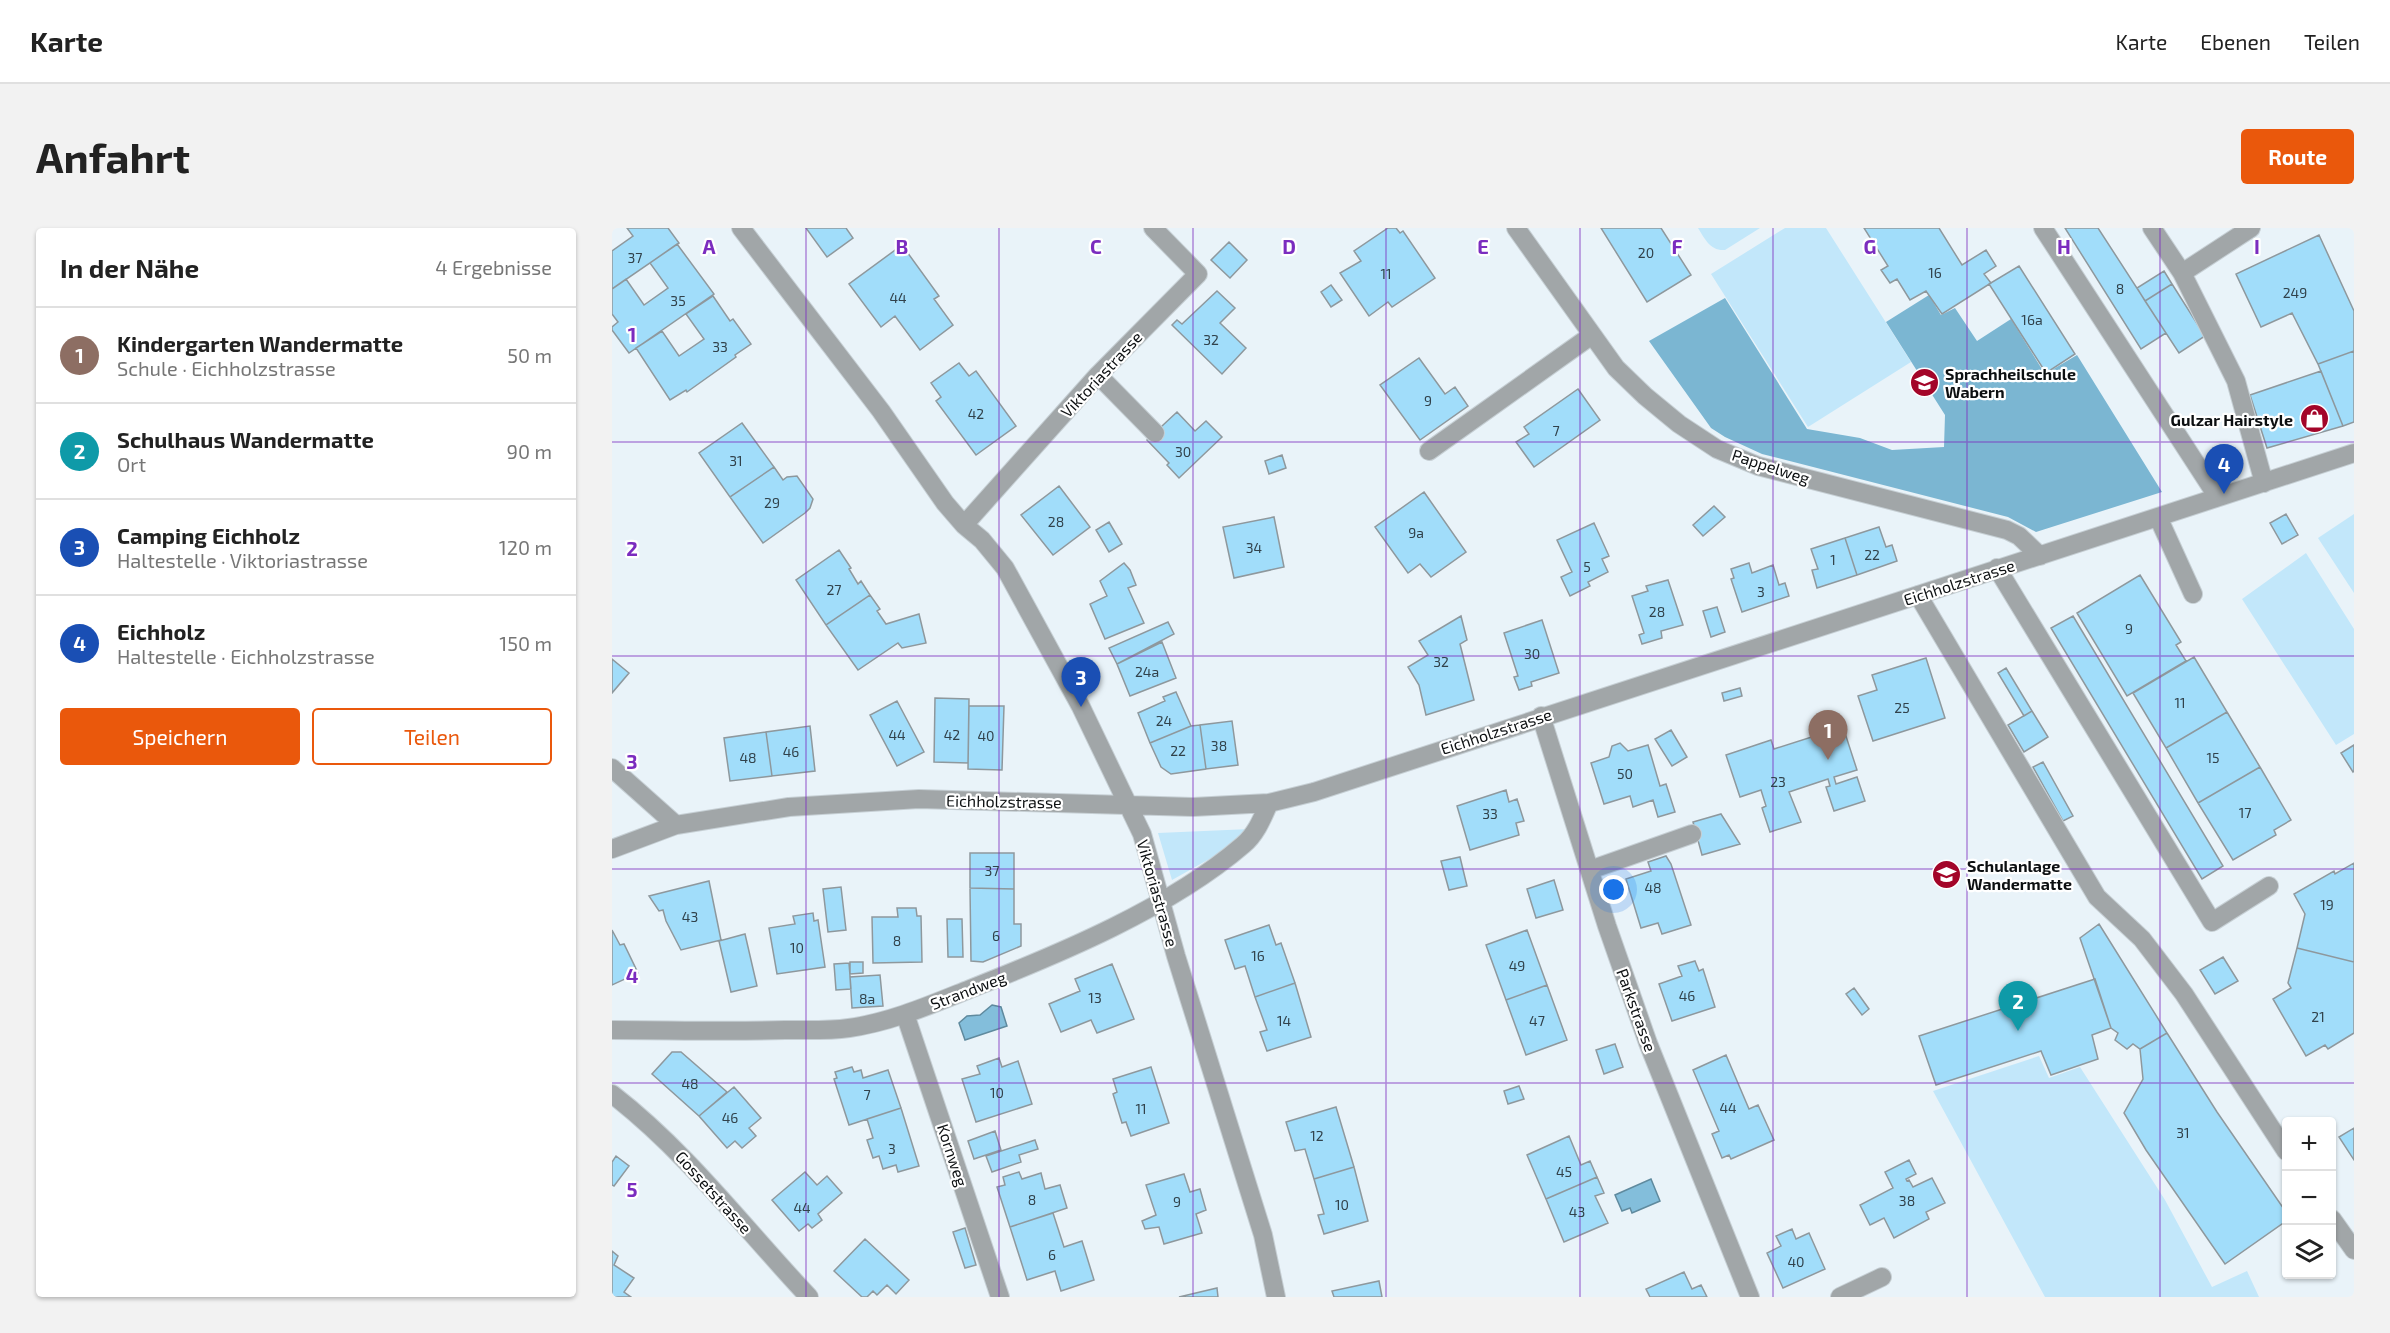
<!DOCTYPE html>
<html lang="de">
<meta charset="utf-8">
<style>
:root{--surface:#fff;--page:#f2f2f2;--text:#222;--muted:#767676;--line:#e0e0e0;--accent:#ea580c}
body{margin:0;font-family:"Exo 2",sans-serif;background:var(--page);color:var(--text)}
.controls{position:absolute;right:18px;bottom:18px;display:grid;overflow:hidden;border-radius:6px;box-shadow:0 2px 4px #0004}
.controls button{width:54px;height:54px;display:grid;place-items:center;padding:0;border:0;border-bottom:2px solid var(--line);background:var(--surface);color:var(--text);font:30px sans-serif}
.you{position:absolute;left:1002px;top:662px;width:21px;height:21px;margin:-15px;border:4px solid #fff;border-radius:50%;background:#1a73e8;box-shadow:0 0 0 9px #1a73e833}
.badge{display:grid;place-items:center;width:39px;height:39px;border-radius:50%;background:var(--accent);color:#fff;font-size:20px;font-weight:700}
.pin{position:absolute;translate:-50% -50px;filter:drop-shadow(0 2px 3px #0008)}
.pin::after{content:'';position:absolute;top:32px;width:21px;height:18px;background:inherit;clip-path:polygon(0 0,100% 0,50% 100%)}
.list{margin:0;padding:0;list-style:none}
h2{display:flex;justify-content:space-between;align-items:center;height:78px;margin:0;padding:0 24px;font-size:26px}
h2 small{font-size:20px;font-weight:400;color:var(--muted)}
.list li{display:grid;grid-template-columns:39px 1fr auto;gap:18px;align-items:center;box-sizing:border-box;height:96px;padding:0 24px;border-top:2px solid var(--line)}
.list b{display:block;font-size:22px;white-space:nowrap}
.list p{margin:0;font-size:20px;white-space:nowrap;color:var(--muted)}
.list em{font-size:20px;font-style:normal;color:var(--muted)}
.actions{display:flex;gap:12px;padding:18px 24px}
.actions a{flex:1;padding:14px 0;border:2px solid var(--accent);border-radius:6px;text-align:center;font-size:21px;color:var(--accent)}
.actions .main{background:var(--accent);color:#fff}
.icon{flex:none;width:33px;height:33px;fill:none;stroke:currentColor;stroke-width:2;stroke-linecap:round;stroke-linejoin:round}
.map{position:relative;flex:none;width:1742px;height:1069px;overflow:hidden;border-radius:6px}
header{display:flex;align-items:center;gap:36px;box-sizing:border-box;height:84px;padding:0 30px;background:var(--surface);border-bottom:2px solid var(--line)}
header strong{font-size:28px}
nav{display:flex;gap:33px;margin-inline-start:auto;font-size:21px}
.intro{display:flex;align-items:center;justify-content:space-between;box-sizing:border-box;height:144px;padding:0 36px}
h1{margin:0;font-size:42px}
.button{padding:15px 27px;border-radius:6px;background:var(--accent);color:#fff;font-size:21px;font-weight:700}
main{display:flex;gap:36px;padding:0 36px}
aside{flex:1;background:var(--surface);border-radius:6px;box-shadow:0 2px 4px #0004}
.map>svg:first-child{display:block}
</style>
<header>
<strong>Karte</strong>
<nav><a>Karte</a><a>Ebenen</a><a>Teilen</a></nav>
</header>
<div class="intro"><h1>Anfahrt</h1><a class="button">Route</a></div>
<main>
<aside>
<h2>In der Nähe<small>4 Ergebnisse</small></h2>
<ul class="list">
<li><span class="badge" style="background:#8d6e63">1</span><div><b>Kindergarten Wandermatte</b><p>Schule · Eichholzstrasse</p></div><em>50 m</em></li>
<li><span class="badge" style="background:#0f9aa8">2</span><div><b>Schulhaus Wandermatte</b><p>Ort</p></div><em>90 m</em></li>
<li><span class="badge" style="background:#1a4fb4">3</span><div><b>Camping Eichholz</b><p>Haltestelle · Viktoriastrasse</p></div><em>120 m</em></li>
<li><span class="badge" style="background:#1a4fb4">4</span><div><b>Eichholz</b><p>Haltestelle · Eichholzstrasse</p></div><em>150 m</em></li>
</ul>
<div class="actions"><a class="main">Speichern</a><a>Teilen</a></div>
</aside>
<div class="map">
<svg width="1742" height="1069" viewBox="0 0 1742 1069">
<rect width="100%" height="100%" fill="#e9f3f9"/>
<path fill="#c2e7fa" d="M1086,0H1148L1113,22C1098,23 1093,11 1086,0Z
M1173,0H1214L1299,134L1196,199L1099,46Z
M1742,286V365L1706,310Z
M1694,325L1742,401V506L1724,517L1630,371Z
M638,601L624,616L560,652L546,605Z
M1427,828L1437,850L1468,839L1553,972L1600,1059L1635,1043L1647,1069H1433L1321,863Z"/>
<path fill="#7bb6d2" d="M1317,67L1329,87L1343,80L1365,113L1399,91L1433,146L1465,127L1550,264L1424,304L1396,289L1150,226L1113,209L1099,200L1037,113L1113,70L1195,201L1248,210L1280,222L1332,219L1333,187L1274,94Z"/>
<path fill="#83bedb" stroke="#5f8a9e" stroke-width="1.5" d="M380,777L389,779L395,798L353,812L347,795L355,788L368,787Z
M1039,951L1048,973L1020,985L1018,980L1010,983L1003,967Z"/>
<path fill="#a1ddfa" stroke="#8e989d" stroke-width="1.5" d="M15,0H56L67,15L0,61V23L21,8Z
M194,0H234L241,10L215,29Z
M776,0H784L788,5L791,3L823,50L780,79L776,74L757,88L728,45L749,33L742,23Z
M989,0H1049L1079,47L1035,74Z
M1252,0H1327L1350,37L1374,22L1384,38L1372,46L1379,55L1330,86L1314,63L1298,72L1285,51L1278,55L1269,42L1276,38Z
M1453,0H1486L1554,105L1529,121Z
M1707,7L1742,83V123L1706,136L1680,85L1649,99L1624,46Z
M617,14L635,32L618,50L599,32Z
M65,16L102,66L17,125L0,102V99L6,94L0,86V61L14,51L32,77L56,60L38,35Z
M290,17L327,68L322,71L341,97L308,122L283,88L269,99L237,56Z
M1407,38L1463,126L1434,145L1377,56Z
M1552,43L1560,56L1533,73L1525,60Z
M1560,56L1593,108L1567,125L1533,73Z
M719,57L730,72L719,79L709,64Z
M605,63L623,80L608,95L634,120L610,146L560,97L565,92L570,96Z
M101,68L118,93L121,91L139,116L123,127L124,129L75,164L74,162L58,172L24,120L50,103L67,128L92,111L74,86Z
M1742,123V194L1731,198L1706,136Z
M807,130L833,166L843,159L856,178L808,212L768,157Z
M347,135L357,148L364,143L404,198L364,227L324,173L329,169L319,155Z
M1709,143L1731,198L1655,220L1638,167Z
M966,161L988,192L922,239L904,214L917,206L912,199Z
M565,184L583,203L594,193L610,209L567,250L555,237L557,235L535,212Z
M130,195L162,239L118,269L87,225Z
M670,227L674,240L657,246L653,233Z
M162,239L171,252L175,249L185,248L201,271L198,280L193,285L151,315L118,269Z
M447,258L478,299L441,327L409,287Z
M812,264L854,324L819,349L808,336L796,345L763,299Z
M1102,278L1113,289L1091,308L1081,297Z
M1674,286L1686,307L1670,316L1658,295Z
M662,289L672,339L622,350L611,299Z
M497,294L510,316L497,324L484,302Z
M982,295L997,328L990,331L996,344L976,354L978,358L958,368L949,349L960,344L945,312Z
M1267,299L1274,319L1280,317L1285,333L1245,347L1233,310Z
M1233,310L1245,347L1205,360L1200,342L1206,341L1199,321Z
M227,322L239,340L237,341L246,356L249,353L258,367L214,397L184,352Z
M512,335L518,342L524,357L516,360L532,395L493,411L478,376L495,368L488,353Z
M1137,335L1140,345L1161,337L1167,357L1173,355L1177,368L1130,384L1119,351L1122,350L1119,341Z
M1528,347L1569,414L1564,417L1574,433L1515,468L1465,385Z
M1056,352L1071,397L1049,403L1050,410L1030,416L1027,407L1032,405L1020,368L1036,363L1034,358Z
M258,367L268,381L265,383L274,396L307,386L314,415L290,420L286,415L246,442L214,397Z
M1105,379L1113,404L1099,409L1091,383Z
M849,388L855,412L848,416L862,472L814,487L807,457L796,439L816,427L807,413Z
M1461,388L1611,638L1590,651L1439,400Z
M930,392L947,445L919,454L920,458L907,462L902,449L906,448L892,405Z
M556,394L562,406L505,436L497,420Z
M550,414L564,450L518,468L505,436Z
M1582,429L1615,484L1554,520L1521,465Z
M1314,430L1333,490L1261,513L1246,468L1265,462L1260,447Z
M0,431L17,445L0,465Z
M1394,440L1420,483L1412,488L1386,445Z
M1128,460L1130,468L1112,473L1110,465Z
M564,464L579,498L538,515L526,485L553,473L551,469Z
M323,470L357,471L356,535L322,534Z
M285,473L312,524L285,538L258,487Z
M357,478H392L390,542L356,541Z
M1420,483L1436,509L1412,524L1396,497Z
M1615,484L1648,539L1586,575L1554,520Z
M620,493L626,537L594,541L588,497Z
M588,497L594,541L559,546L549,539L538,515L579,498Z
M198,498L203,543L160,548L154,504Z
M1231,499L1245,542L1222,549L1224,556L1245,549L1253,573L1222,583L1214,559L1218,558L1216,551L1177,564L1189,594L1158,604L1150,580L1154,578L1149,562L1128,569L1114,527L1159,512L1162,521Z
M1059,502L1075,529L1060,538L1043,511Z
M154,504L160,548L118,553L112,510Z
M1008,515L1016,523L1036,517L1048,558L1054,556L1063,584L1046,589L1041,572L1021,579L1018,568L992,576L979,535L997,529L1000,518Z
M1742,517V543L1741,544L1729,525Z
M1431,534L1461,588L1451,593L1421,539Z
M1648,539L1679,592L1662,602L1664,607L1621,632L1586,575Z
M894,562L897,574L905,571L912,593L904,595L907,607L858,622L845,578Z
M1109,586L1128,616L1090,627L1081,594Z
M358,625H402V661L358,660Z
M1054,628L1059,636L1079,697L1050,706L1046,695L1029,700L1014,651L1039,643L1036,634Z
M848,629L855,658L837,662L829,633Z
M1742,635V734L1685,720L1693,686L1682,666L1722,643L1723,646Z
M942,652L951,682L924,690L915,661Z
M97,653L109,712L69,722L54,693L51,682L47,683L37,668Z
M229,659L234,702L216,704L211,661Z
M358,660L402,661V696H409V718L371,734L359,733Z
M285,680H304L305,688H309L310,734L261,735L260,689H286Z
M201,685L202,693L206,692L213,739L165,746L157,700L183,696L181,688Z
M335,691H350L351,729H336Z
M1487,696L1555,805L1528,821L1521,816L1515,821L1503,812L1506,805L1499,800L1468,710Z
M657,697L664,717L669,715L683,755L643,769L633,738L623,741L613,712Z
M0,702L8,717L12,716L26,745L0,757Z
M915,702L935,757L894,772L874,717Z
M133,706L145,758L119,764L107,713Z
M1685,720L1742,734V805L1716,821L1713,817L1694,828L1661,771L1679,760L1676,755Z
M1611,729L1626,753L1603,766L1588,742Z
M1083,733L1087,743L1091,741L1103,779L1060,793L1047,756L1070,748L1066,738Z
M238,734H251V745L238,746Z
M237,735L239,761L224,762L222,736Z
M500,736L522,791L485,805L479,792L449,804L437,776L468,763L463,751Z
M268,747L271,778L240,780L238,749Z
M1483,751L1499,800L1480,807L1486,831L1439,847L1429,823L1324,857L1307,808Z
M683,755L699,809L655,823L648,804L655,802L643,769Z
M935,757L955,812L914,827L894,772Z
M1242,760L1257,781L1250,787L1234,766Z
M1555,805L1605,884L1674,984V993L1613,1036L1534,922L1512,885L1531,851L1528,821Z
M1003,816L1011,839L992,846L984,822Z
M60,824H69L115,864L87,888L40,846Z
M1114,827L1137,881L1146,877L1162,912L1119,931L1117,927L1110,930L1100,906L1107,903L1081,842Z
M387,830L390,839L406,833L420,876L364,894L350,851L368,846L365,838Z
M240,839L242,844L249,842L251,850L276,842L289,880L237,897L222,851L225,850L223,844Z
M539,839L557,895L519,908L514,894L510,895L501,866L505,864L501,851Z
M907,858L912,871L896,876L892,863Z
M122,859L149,890L137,900L144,908L130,920L123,913L115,920L87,888Z
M724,879L742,939L702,951L693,921L683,923L674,894Z
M289,880L307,938L286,944L284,937L271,941L267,928L261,930L255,912L261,910L255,891Z
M1742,900V932L1727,909Z
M383,903L389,922L362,931L356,913Z
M957,908L969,937L978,933L985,949L934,971L915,927Z
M423,912L426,921L407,927L409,934L380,944L374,928Z
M4,928L17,938L2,958L0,957V934Z
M1297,932L1304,946L1294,951L1295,953L1297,952L1301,959L1320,950L1333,975L1314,984L1317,991L1282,1010L1272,990L1258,997L1248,977L1281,960L1273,944Z
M742,939L756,993L712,1006L706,987L712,986L702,951Z
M193,944L205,957L215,948L230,965L206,986L210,992L200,1000L196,996L187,1003L160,972Z
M407,944L410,951L429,945L433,961L448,957L455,980L398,999L385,959L393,957L391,949Z
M572,946L578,964L588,961L594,982L584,986L590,1005L552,1016L547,999L533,1001L530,993L544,987L534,957Z
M985,949L992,965L983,968L996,995L952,1014L934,971Z
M441,985L452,1019L470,1013L482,1052L449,1063L443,1043L415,1052L398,999Z
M353,1000L364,1037L353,1040L341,1004Z
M1180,1001L1184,1011L1197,1005L1213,1041L1171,1060L1155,1025L1169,1018L1164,1008Z
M253,1011L297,1052L284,1066L275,1057L265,1067L261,1063L255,1069H250L222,1043Z
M0,1023L6,1028L2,1037L22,1050L12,1064L19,1069H0Z
M1072,1044L1080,1061L1089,1057L1095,1069H1038L1034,1061Z
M767,1053L770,1069H722L720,1063Z
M605,1060L606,1069H567Z"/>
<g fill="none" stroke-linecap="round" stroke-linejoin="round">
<defs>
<path id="minor" d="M129,0L269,183L333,275L352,297L370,312L393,340L469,479L530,606L564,728L651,1007L664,1069
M904,0L1004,140L1033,168L1067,196L1105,221L1146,238L1395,302L1407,308L1428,328
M1431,0L1605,268
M1540,0L1570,45
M1639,0L1570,45L1624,153L1652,255
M486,147L543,205
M817,223L980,107
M1546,289L1581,366
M352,297L486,147L586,46L541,0
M1385,340L1600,694L1657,658
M1306,367L1485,669L1530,711L1572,766L1674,923
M929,488L995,698L1036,815L1138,1069
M0,540L64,597
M0,621L64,597L177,579L307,571L581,579L657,575L702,564L1742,225
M978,642L1080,606
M293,786L388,1069
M0,802C58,802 115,804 173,802C194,802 216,803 237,800C279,794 318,777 358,761C447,726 558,680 631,617C644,606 650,591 657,575
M0,866C75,924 132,1000 197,1069
M1720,991L1742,1022
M1228,1069L1270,1049"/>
</defs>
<use href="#minor" stroke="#c6cfd4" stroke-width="20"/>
<use href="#minor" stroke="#a1a6a8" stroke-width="18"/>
</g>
<path fill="none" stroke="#7b2cbf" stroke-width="1.5" stroke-opacity="0.55" d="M194,0V1069M387,0V1069M581,0V1069M774,0V1069M968,0V1069M1161,0V1069M1355,0V1069M1548,0V1069M0,214H1742M0,428H1742M0,641H1742M0,855H1742"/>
<defs>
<symbol id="school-disc" viewBox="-11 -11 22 22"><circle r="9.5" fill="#a30529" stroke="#fff"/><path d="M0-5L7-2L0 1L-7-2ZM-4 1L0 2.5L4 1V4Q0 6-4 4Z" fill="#fff"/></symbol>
<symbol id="shop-disc" viewBox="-11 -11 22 22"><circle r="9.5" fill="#a30529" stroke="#fff"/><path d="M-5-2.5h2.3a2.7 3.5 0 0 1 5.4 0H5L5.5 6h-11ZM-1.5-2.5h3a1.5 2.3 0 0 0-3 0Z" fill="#fff"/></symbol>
</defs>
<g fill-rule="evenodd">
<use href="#school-disc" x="1296" y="138" width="33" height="33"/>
<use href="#shop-disc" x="1686" y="174" width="33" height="33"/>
<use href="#school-disc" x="1318" y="630" width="33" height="33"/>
</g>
<g text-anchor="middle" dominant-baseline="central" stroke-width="4.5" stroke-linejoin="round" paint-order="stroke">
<g font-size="14" fill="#31424b">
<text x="1034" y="24">20</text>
<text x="23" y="29">37</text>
<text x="1323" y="44">16</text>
<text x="774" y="45">11</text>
<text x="1508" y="60">8</text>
<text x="1683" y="64">249</text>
<text x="286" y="69">44</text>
<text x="66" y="72">35</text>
<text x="1420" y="91">16a</text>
<text x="599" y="111">32</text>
<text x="108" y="118">33</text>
<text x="816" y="172">9</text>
<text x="364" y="185">42</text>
<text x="944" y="202">7</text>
<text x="571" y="223">30</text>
<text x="124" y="232">31</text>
<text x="160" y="274">29</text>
<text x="444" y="293">28</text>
<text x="804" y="304">9a</text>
<text x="642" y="319">34</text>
<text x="1260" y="326">22</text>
<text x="1221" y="331">1</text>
<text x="975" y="338">5</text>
<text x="222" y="361">27</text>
<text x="1149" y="363">3</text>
<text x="1045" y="383">28</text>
<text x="1517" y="400">9</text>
<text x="920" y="425">30</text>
<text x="829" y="433">32</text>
<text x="535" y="443">24a</text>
<text x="1568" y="474">11</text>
<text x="1290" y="479">25</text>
<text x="552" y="492">24</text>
<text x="285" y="506">44</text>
<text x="340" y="506">42</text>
<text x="374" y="507">40</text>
<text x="607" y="517">38</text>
<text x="566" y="522">22</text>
<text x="179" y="523">46</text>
<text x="136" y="529">48</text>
<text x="1601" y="529">15</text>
<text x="1013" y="545">50</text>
<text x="1166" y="553">23</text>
<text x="1633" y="584">17</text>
<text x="878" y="585">33</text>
<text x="380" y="642">37</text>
<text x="1041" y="659">48</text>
<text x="1715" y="676">19</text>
<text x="78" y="688">43</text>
<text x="384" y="707">6</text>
<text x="285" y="712">8</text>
<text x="185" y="719">10</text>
<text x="646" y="727">16</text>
<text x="905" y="737">49</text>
<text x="1075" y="767">46</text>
<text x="483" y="769">13</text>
<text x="255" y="770">8a</text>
<text x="1706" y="788">21</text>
<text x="672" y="792">14</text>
<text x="925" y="792">47</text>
<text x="78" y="855">48</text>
<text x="385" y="864">10</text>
<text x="255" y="866">7</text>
<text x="1116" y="879">44</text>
<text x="529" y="880">11</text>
<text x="118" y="889">46</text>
<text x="1571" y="904">31</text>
<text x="705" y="907">12</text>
<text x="280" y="920">3</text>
<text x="952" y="943">45</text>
<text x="420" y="971">8</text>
<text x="1295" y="972">38</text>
<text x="565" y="973">9</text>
<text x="730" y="976">10</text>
<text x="190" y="979">44</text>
<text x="965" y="983">43</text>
<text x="440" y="1026">6</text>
<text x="1184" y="1033">40</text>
</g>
<g font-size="16" font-weight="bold" fill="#0c0f11" stroke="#fff" text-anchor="start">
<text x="1333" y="145">Sprachheilschule<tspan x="1333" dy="18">Wabern</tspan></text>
<text x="1681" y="191" text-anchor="end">Gulzar Hairstyle</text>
<text x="1355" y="637">Schulanlage<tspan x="1355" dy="18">Wandermatte</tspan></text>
</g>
<g font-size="16" fill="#0c0f11" stroke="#fff">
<text transform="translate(489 146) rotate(-47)">Viktoriastrasse</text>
<text transform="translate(1159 238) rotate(18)">Pappelweg</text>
<text transform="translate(1347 354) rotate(-18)">Eichholzstrasse</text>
<text transform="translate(884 503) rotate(-18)">Eichholzstrasse</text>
<text transform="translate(392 573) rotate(1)">Eichholzstrasse</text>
<text transform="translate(546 665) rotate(74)">Viktoriastrasse</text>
<text transform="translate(356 762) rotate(-21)">Strandweg</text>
<text transform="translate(1025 782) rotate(70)">Parkstrasse</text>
<text transform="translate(341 927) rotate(72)">Kornweg</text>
<text transform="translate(102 964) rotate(48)">Gossetstrasse</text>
</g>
</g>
<g font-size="20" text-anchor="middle" font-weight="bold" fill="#7b2cbf" stroke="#fff" stroke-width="4.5" stroke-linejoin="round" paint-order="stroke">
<text x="97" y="26">A</text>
<text x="290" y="26">B</text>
<text x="484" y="26">C</text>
<text x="677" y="26">D</text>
<text x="871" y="26">E</text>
<text x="1065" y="26">F</text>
<text x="1258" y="26">G</text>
<text x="1452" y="26">H</text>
<text x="1645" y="26">I</text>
<text x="20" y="114">1</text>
<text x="20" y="328">2</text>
<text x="20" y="541">3</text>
<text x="20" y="755">4</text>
<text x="20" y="969">5</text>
</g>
</svg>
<div class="controls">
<button>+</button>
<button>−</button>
<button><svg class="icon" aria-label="layers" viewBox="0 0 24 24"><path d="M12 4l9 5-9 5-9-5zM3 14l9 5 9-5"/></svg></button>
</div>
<div class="you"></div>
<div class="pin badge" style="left:1216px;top:532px;background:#8d6e63">1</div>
<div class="pin badge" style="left:1406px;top:803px;background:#0f9aa8">2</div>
<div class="pin badge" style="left:469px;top:479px;background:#1a4fb4">3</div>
<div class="pin badge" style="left:1612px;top:266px;background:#1a4fb4">4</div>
</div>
</main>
